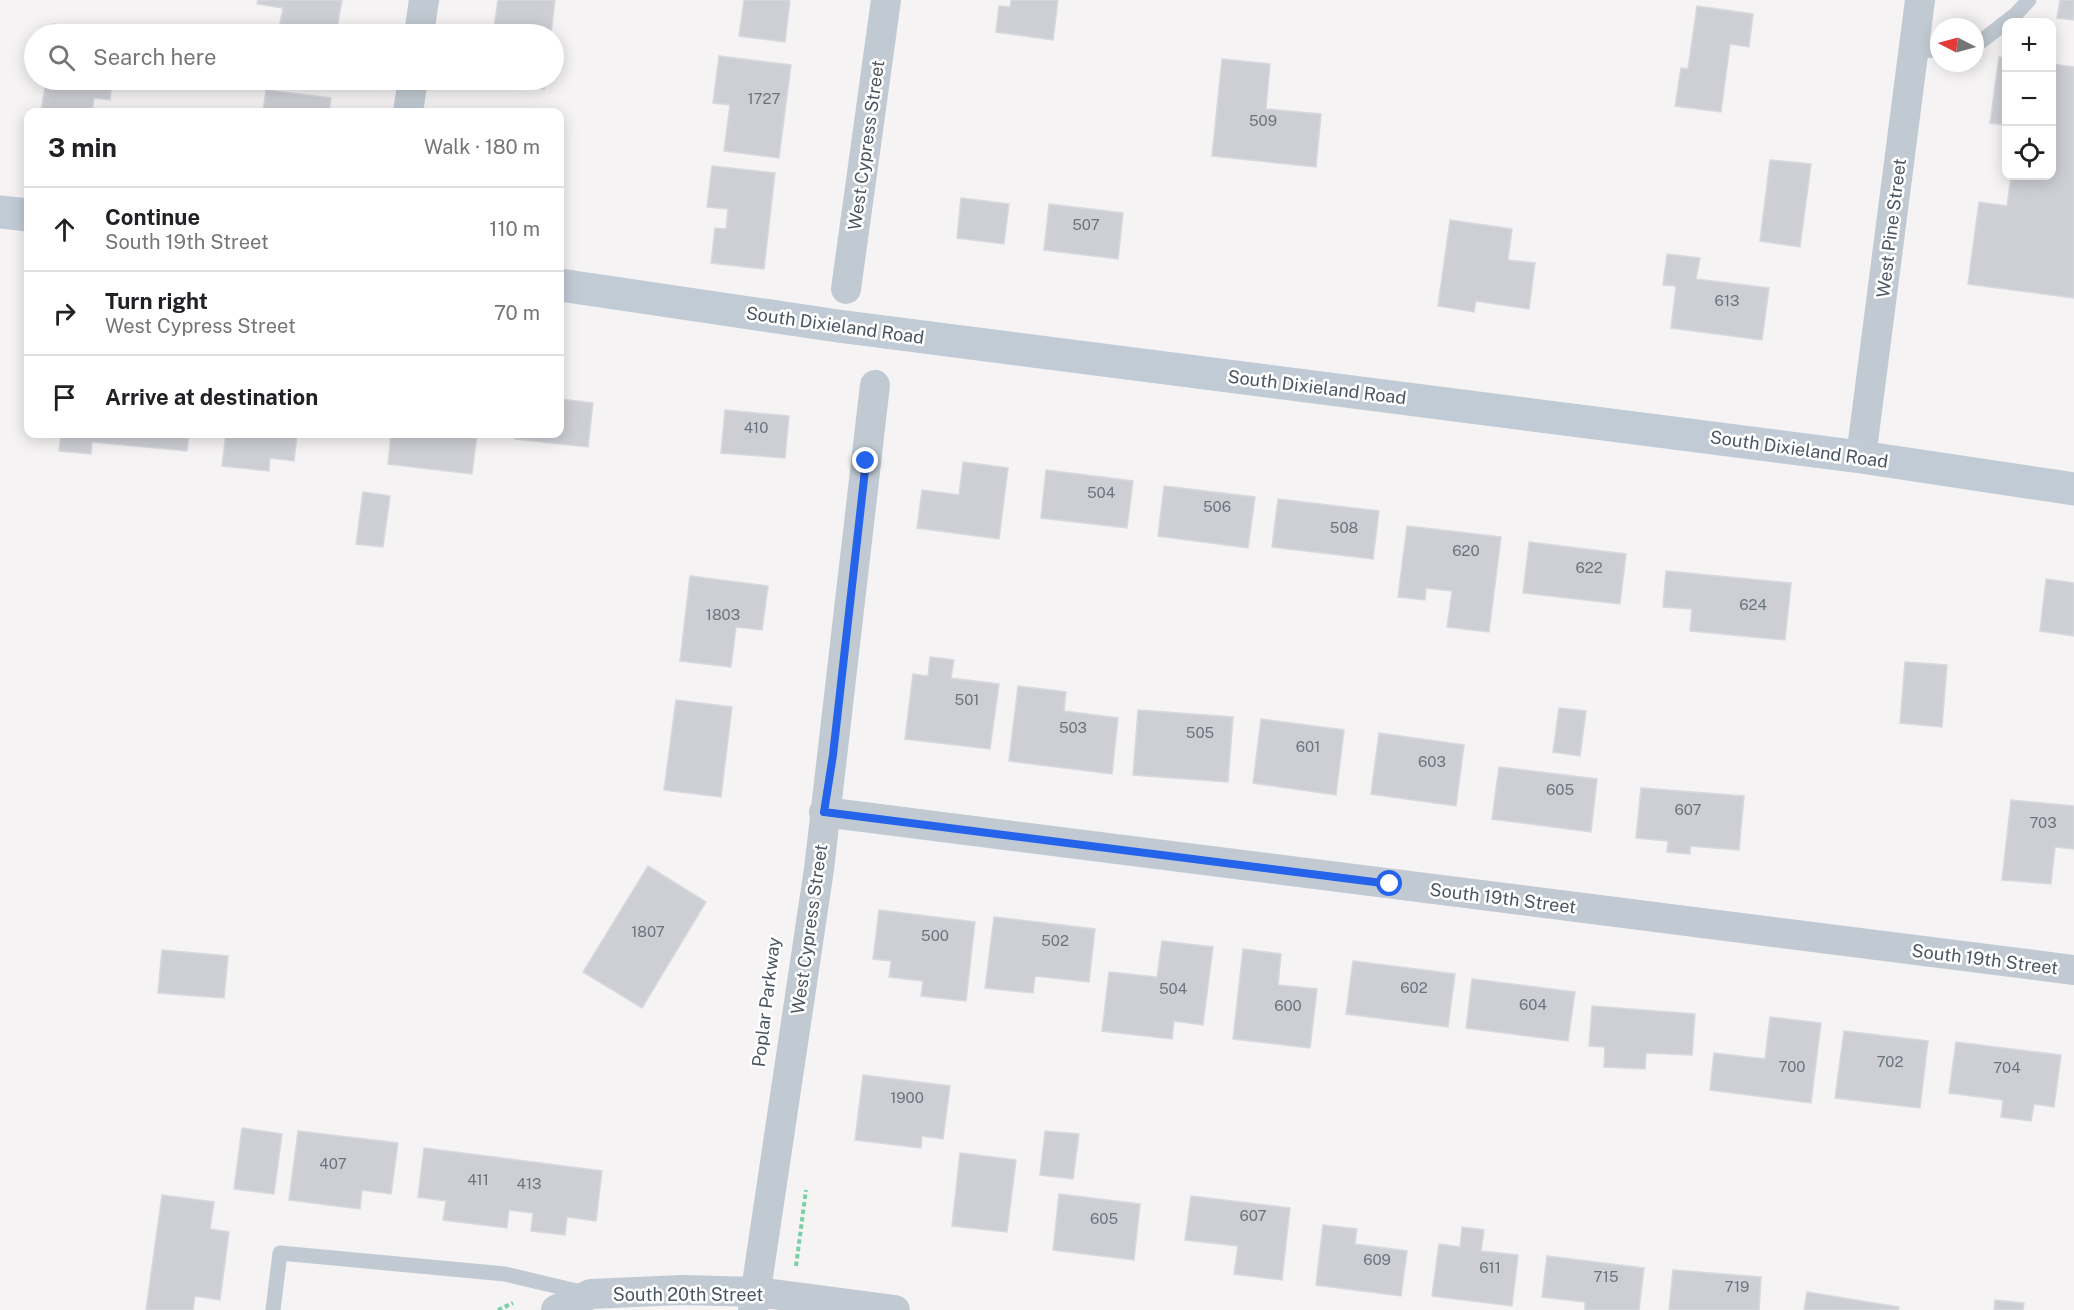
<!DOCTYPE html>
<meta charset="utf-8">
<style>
:root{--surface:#fff;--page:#f6f6f6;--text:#202124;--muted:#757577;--line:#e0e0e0}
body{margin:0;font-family:"Public Sans",sans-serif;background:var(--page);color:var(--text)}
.controls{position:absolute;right:18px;top:18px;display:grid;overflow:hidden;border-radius:12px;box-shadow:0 3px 15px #0003}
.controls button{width:54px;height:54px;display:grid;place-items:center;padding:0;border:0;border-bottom:2px solid var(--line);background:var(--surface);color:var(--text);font:30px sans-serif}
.compass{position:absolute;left:1930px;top:18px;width:54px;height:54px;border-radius:50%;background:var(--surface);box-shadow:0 3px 15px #0003;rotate:276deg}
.stop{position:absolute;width:18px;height:18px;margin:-14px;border:4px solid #2563eb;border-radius:50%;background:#fff}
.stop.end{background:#2563eb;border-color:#fff;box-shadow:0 2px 6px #0008}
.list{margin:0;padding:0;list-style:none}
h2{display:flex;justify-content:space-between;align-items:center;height:78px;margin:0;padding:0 24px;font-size:26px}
h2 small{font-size:20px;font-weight:400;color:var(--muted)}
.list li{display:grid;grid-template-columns:39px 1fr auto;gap:18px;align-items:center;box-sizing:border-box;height:84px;padding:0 24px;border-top:2px solid var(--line)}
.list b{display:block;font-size:22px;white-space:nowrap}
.list p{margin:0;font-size:20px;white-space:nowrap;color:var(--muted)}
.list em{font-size:20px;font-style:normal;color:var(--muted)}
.icon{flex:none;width:33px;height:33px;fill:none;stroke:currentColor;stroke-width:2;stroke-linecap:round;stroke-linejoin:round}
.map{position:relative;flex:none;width:2074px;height:1310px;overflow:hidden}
.search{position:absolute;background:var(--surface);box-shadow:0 3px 15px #0003;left:24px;top:24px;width:540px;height:66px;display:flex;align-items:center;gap:15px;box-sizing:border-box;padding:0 21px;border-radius:33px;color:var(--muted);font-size:22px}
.panel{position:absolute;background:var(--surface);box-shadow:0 3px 15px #0003;left:24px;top:108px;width:540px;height:330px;border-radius:12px}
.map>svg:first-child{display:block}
</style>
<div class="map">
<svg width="2074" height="1310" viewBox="0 0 2074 1310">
<rect width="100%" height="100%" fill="#f5f3f3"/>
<path fill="#cdcfd5" stroke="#d7d9de" stroke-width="1.5" d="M258,0H342L336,34H278L283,8L257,4Z
M498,0H555L551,34H493Z
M744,0H790L785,42L739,36Z
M1011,0H1058L1053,40L996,32L999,6L1010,7Z
M2060,0H2074V20L2057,18Z
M1697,6L1753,14L1749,47L1730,44L1721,112L1675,106L1681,68L1688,69Z
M53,24L119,33L118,34H52Z
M719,56L791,65L779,158L724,151L730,105L713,103Z
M1999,57L2006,58V125L1990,123Z
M1222,59L1270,64L1266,109L1321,114L1316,167L1212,156Z
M2052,64L2074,67V298L1968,284L1979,202L2007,206L2011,176H2052Z
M46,80H112L110,100L94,98L92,112H41Z
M487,80H545L544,89L487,81Z
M266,90L331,98L329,112H263Z
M1770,160L1811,164L1800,247L1760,241Z
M712,166L775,173L764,269L711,263L715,228L726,229L728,209L707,207Z
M961,198L1009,204L1004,244L957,238Z
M1049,204L1123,213L1118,259L1044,250Z
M1450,220L1512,229L1508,260L1535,263L1529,309L1476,301L1474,312L1438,306Z
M1667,254L1700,258L1696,279L1769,288L1762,340L1671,328L1676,286L1663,285Z
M560,399L593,403L588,447L515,439L516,434H560Z
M725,410L789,416L785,458L721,453Z
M61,434H189L187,451L92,442L91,454L59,451Z
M226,434H297L294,461L270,458L269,471L222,466Z
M391,434H477L472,474L388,464Z
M963,462L1008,468L999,539L917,528L922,490L959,495Z
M1046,470L1133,481L1127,528L1041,518Z
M1164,486L1255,497L1248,548L1158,536Z
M363,492L390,496L383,547L356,544Z
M1278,499L1379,511L1373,559L1272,547Z
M1407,526L1501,537L1489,632L1447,627L1452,591L1426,588L1425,600L1398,597Z
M1529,542L1626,554L1620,604L1523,593Z
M1666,571L1791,583L1785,640L1690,631L1692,609L1663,607Z
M690,576L768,586L762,630L736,627L731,667L680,661Z
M2046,579L2074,583V636L2040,631Z
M930,657L954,660L951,678L999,684L990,749L905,739L913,674L928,676Z
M1905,662L1947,665L1942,727L1900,723Z
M1018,686L1066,692L1064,711L1118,718L1112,774L1009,761Z
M676,700L732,707L721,797L664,790Z
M1559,708L1586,711L1580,756L1553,752Z
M1138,710L1233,717L1228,782L1133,775Z
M1261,719L1344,730L1336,795L1253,783Z
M1379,733L1464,745L1456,806L1371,794Z
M1499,767L1597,779L1591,832L1492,819Z
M1641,788L1744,796L1739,850L1690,846V854L1667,852L1668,841L1636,838Z
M2011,800L2074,806V849L2055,847L2051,884L2002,880Z
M648,866L706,902L642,1008L583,972Z
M879,910L975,922L966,1001L921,996L923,981L889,977L891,961L873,959Z
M994,917L1095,929L1089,982L1035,976L1033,993L985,988Z
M1162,941L1213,947L1203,1025L1174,1021L1172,1039L1102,1031L1109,972L1157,977Z
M1243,949L1281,954L1278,985L1317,989L1310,1048L1233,1039Z
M162,950L228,956L224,998L158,993Z
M1353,961L1455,974L1448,1027L1346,1014Z
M1472,979L1575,992L1568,1041L1466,1028Z
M1592,1006L1695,1014L1692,1055L1646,1053L1645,1069L1604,1067L1605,1047L1589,1046Z
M1770,1017L1821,1023L1811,1103L1710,1090L1714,1053L1765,1059Z
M1844,1031L1928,1041L1920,1108L1835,1098Z
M1956,1042L2061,1055L2054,1107L2034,1104L2031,1121L2001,1117L2003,1100L1949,1093Z
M863,1075L950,1086L943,1139L922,1136L921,1148L855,1140Z
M242,1128L282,1134L274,1194L234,1189Z
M298,1131L398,1143L391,1194L362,1190L360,1209L289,1200Z
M1045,1131L1079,1134L1073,1179L1040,1175Z
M424,1148L602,1171L596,1221L567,1217L565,1235L531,1231L533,1213L509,1210L507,1228L443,1220L446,1201L418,1197Z
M960,1153L1016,1160L1007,1232L952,1226Z
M1059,1194L1140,1204L1134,1260L1053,1250Z
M162,1195L214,1202L210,1229L229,1232L220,1300L195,1296L193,1310H146Z
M1191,1196L1290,1208L1282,1280L1234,1274L1238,1246L1185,1240Z
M1323,1225L1357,1229L1355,1244L1407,1251L1401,1296L1316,1285Z
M1462,1227L1484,1230L1481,1251L1518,1255L1512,1306L1432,1296L1439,1244L1460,1247Z
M1547,1256L1644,1268L1639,1310H1585V1302L1542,1297Z
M1673,1270L1761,1277L1759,1310H1669Z
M1807,1292L1899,1307L1898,1310H1804Z
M1995,1300L2024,1303L2023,1310H1994Z"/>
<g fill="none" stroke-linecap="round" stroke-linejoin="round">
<path stroke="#7ad0a6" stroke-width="4" stroke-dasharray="4.5 3" stroke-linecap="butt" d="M796,1266L806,1190
M498,1310L513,1303"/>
<path stroke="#c1cad2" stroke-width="15" d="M1975,46L2015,15L2029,0
M1914,49L1939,51
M273,1310L280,1253L505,1274L585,1293"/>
<path stroke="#c1cad2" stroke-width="30" d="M419,34L424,0
M408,112L413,80
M846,289L886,0
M1861,457L1920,0
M824,812L2074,970
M556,1310L591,1294L681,1290L757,1292L895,1310
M753,1310L819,869L875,385"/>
<path stroke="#c1cbd6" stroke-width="33" d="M0,212L28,215
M560,285L838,326L1861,457L2074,489"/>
</g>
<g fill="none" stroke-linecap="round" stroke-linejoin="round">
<path stroke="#2563eb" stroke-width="8" d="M866,461L833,755L824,812L1390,884"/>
</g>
<g text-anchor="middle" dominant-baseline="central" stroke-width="5" stroke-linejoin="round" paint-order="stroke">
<g font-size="15" fill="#6b747e">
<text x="764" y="98">1727</text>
<text x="1263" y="120">509</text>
<text x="1086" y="224">507</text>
<text x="1727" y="300">613</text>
<text x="756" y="427">410</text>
<text x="1101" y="492">504</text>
<text x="1217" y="506">506</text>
<text x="1344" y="527">508</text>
<text x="1466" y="550">620</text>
<text x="1589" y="567">622</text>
<text x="1753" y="604">624</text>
<text x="723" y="614">1803</text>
<text x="967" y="699">501</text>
<text x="1073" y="727">503</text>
<text x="1200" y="732">505</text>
<text x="1308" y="746">601</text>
<text x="1432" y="761">603</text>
<text x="1560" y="789">605</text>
<text x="1688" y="809">607</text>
<text x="2043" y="822">703</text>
<text x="648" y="931">1807</text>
<text x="935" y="935">500</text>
<text x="1055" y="940">502</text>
<text x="1414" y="987">602</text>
<text x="1173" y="988">504</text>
<text x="1533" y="1004">604</text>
<text x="1288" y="1005">600</text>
<text x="1890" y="1061">702</text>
<text x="1792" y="1066">700</text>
<text x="2007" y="1067">704</text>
<text x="907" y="1097">1900</text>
<text x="333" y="1163">407</text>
<text x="478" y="1179">411</text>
<text x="529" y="1183">413</text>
<text x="1253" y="1215">607</text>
<text x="1104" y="1218">605</text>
<text x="1377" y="1259">609</text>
<text x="1490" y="1267">611</text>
<text x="1606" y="1276">715</text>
<text x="1737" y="1286">719</text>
</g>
<g font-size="18" fill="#4a5661" stroke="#fff">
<text transform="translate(866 145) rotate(-82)">West Cypress Street</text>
<text transform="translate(1891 228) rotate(-83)">West Pine Street</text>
<text transform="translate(835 325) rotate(8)">South Dixieland Road</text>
<text transform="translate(1317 387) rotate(7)">South Dixieland Road</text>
<text transform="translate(1799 449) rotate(8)">South Dixieland Road</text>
<text transform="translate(1503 898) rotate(7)">South 19th Street</text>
<text transform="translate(809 929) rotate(-82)">West Cypress Street</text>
<text transform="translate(1985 959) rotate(7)">South 19th Street</text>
<text transform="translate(766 1002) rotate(-83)">Poplar Parkway</text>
<text x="688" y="1294">South 20th Street</text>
</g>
</g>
</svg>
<div class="controls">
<button>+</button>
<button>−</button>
<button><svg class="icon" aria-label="locate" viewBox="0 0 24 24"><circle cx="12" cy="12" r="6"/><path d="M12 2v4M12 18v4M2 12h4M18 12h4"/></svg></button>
</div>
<svg class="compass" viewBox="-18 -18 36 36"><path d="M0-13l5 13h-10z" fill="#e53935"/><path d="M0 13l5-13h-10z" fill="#757577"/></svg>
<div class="stop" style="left:1390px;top:884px"></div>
<div class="stop end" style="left:866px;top:461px"></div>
<div class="search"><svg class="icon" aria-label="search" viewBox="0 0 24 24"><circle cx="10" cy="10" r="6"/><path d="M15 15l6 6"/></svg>Search here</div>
<section class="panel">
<h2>3 min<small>Walk · 180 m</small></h2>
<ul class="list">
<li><svg class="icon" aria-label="ahead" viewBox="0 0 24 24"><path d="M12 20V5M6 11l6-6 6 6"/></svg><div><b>Continue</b><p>South 19th Street</p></div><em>110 m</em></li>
<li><svg class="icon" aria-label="right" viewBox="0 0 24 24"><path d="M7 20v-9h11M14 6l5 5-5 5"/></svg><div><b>Turn right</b><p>West Cypress Street</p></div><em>70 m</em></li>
<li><svg class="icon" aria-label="arrive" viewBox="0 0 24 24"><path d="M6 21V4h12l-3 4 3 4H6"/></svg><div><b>Arrive at destination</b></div></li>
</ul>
</section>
</div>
